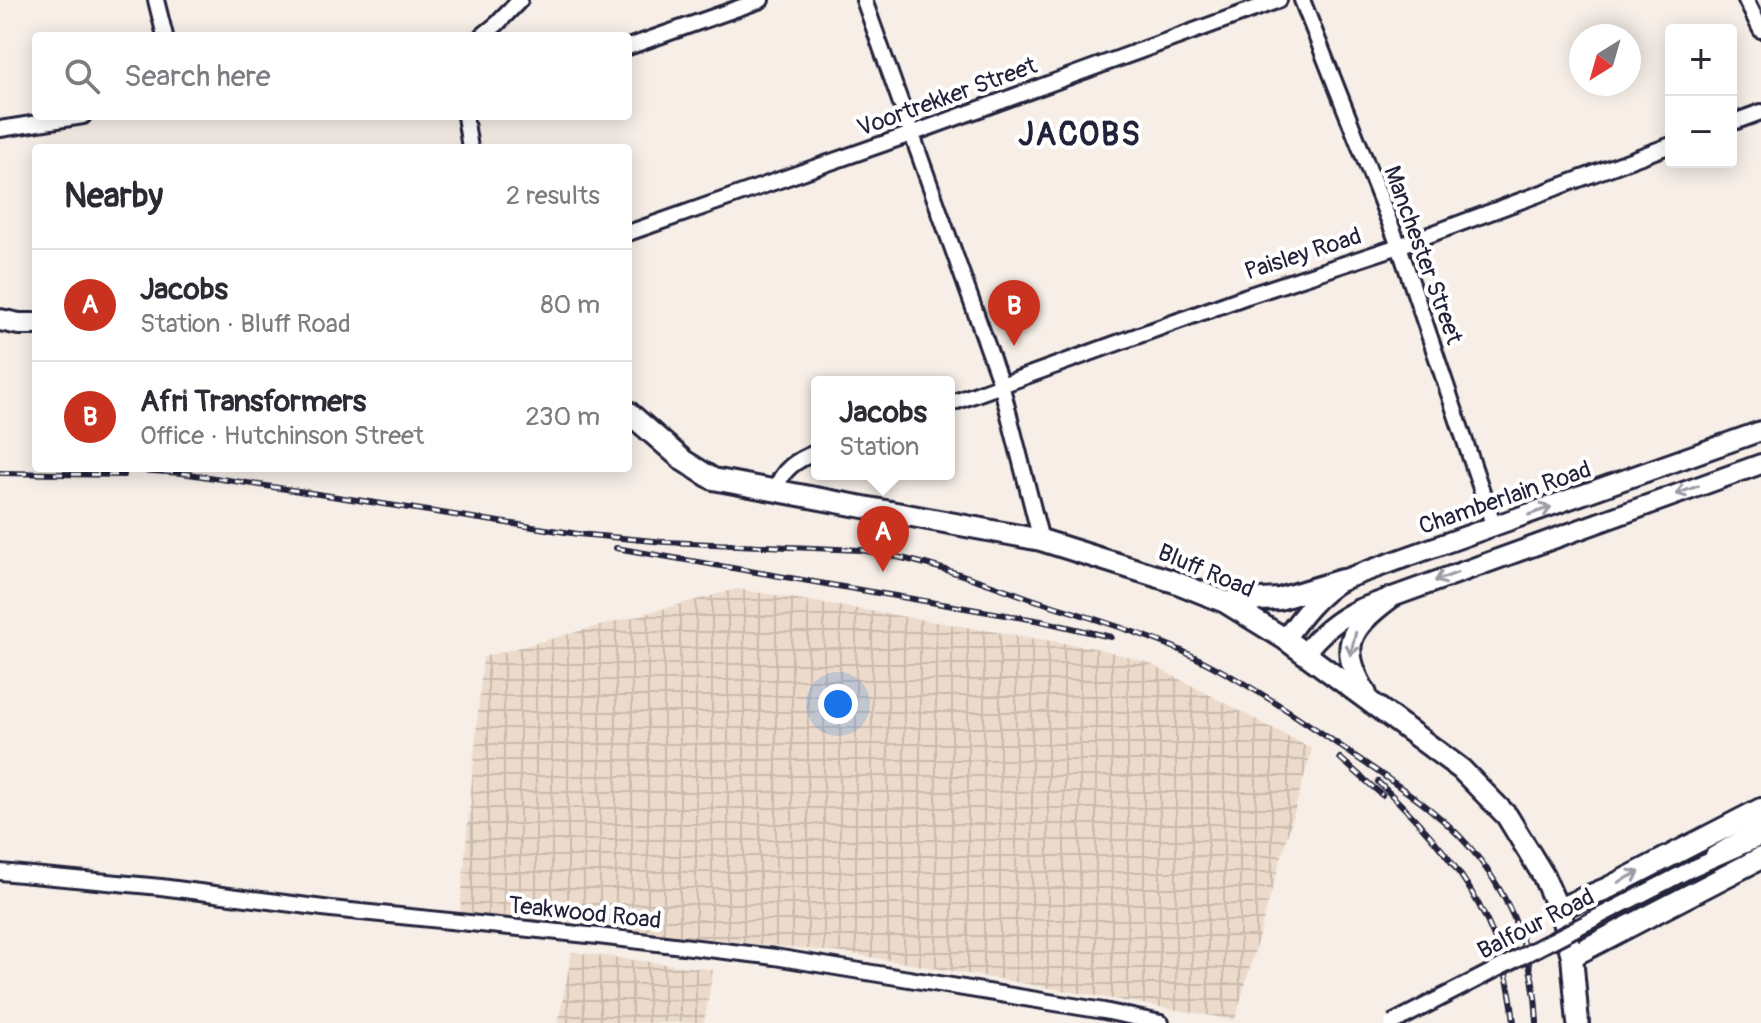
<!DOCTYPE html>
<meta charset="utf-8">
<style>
:root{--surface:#fff;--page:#f2f2f3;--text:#2b2b33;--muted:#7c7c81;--line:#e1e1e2;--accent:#c8321e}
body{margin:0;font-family:Pangolin,sans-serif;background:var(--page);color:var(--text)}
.controls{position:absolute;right:24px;top:24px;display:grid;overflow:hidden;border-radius:8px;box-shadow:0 4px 20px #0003}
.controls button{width:72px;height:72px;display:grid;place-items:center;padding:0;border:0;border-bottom:2px solid var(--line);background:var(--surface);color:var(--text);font:40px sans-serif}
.compass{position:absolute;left:1569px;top:24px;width:72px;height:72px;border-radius:50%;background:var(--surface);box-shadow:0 4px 20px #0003;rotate:217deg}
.you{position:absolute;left:838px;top:704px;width:28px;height:28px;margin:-20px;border:6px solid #fff;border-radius:50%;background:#1a73e8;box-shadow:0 0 0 12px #1a73e833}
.badge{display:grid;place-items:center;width:52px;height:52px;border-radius:50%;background:var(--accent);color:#fff;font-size:26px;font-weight:700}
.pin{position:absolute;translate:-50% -66px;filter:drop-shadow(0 2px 4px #0008)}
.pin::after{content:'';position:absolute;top:42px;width:28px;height:24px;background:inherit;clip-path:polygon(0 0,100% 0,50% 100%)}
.popup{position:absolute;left:811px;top:376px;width:144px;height:104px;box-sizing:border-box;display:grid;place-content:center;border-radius:8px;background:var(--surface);filter:drop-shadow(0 2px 6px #0005);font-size:26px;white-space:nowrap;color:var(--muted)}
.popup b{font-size:30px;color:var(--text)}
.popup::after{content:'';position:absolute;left:50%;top:100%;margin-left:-16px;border:16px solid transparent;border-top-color:var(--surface)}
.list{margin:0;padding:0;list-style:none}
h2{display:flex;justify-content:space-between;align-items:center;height:104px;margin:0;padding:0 32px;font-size:34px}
h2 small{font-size:26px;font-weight:400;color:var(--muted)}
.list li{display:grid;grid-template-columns:52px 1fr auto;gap:24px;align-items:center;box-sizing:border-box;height:112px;padding:0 32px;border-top:2px solid var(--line)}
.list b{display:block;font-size:30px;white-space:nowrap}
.list p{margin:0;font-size:26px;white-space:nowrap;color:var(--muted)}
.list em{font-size:26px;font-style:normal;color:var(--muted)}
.icon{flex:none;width:44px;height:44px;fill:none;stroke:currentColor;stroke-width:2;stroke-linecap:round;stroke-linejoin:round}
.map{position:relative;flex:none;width:1761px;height:1023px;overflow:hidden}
.search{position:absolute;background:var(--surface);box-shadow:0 4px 20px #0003;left:32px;top:32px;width:600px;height:88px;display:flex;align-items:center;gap:20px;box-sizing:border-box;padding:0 28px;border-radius:8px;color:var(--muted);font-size:30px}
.panel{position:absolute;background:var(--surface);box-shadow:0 4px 20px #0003;left:32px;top:144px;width:600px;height:328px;border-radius:8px}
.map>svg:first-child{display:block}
</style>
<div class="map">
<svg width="1761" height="1023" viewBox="0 0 1761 1023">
<defs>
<pattern id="industrial-grid" width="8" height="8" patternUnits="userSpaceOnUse" patternTransform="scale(2)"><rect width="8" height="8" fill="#ecdaca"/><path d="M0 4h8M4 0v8" fill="none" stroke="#cabbae"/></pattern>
</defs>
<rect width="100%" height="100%" fill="#f6eee7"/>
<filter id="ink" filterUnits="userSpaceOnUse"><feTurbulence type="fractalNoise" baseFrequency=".0125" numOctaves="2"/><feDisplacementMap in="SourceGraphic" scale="16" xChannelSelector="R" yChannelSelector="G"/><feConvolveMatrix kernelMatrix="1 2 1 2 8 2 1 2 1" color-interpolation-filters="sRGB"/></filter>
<g filter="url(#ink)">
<path fill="url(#industrial-grid)" d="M737,589L1100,649L1149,663L1312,749L1235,1020L853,954L460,912L483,657Z
M572,952L713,970L704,1023H558Z"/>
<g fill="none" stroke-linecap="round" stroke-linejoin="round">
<defs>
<path id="minor" d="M156,0L165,36
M864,0L1001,384L1041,540
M1302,0L1399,246L1494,527
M1746,0L1761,30
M482,36L497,24L520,0
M628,47L761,0
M465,116L470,148
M1731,123L1761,112
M0,129L83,116
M628,233L911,134L1279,0
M949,404L1247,296L1399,246L1671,145
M775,491C782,469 796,460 817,452
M1713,855L1761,826
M1693,868L1761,838
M0,872L161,887L331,909L598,936L775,957L1104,1011L1161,1023"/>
<path id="tertiary" d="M1285,639C1302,615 1317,596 1342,580L1761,431
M1305,653C1320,633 1336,620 1359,609L1761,464"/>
<path id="secondary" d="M0,320L19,324H36
M628,412L684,461L713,479L1041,540L1175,582L1225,602L1285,639L1461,769L1507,816L1543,875L1562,918L1572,956L1578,1023
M1225,602L1279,599L1342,580
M1366,694C1338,647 1348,629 1390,598
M1558,909L1608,888L1761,809
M1572,956L1761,858"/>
</defs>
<use href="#minor" stroke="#22223b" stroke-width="20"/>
<use href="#tertiary" stroke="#22223b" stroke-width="24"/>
<use href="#secondary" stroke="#22223b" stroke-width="26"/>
<use href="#minor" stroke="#fff" stroke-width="14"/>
<use href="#tertiary" stroke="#fff" stroke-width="18"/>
<use href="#secondary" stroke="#fff" stroke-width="20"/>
<defs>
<path id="rail" d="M110,468L182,473L578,534L665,542L861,550C919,559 973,578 1029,598C1077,614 1126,627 1173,647C1238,675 1306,722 1365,763C1406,791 1450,819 1480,860C1516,907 1535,964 1537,1023
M0,473L124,475
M616,548L1041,621L1111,637
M1340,758L1382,795
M1378,782C1451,851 1505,919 1514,1023"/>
</defs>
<use href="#rail" stroke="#22223b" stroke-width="6"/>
<use href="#rail" stroke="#fff" stroke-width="3" stroke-dasharray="9" stroke-linecap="butt"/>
<defs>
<path id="minor-bridge" d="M1392,1023L1693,868"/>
</defs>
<use href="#minor-bridge" stroke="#22223b" stroke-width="20" stroke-linecap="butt"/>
<use href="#minor-bridge" stroke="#fff" stroke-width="14"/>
</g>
<defs><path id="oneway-shaft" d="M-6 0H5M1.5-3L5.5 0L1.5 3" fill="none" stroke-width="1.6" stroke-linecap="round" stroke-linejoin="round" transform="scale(2)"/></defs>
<g stroke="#9c9ca7">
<use href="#oneway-shaft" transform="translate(1687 490) rotate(160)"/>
<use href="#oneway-shaft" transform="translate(1540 511) rotate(-20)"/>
<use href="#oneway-shaft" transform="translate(1446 577) rotate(159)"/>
<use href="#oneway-shaft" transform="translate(1353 644) rotate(103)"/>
<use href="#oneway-shaft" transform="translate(1629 877) rotate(-27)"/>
</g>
</g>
<g text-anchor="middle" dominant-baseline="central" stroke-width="8" stroke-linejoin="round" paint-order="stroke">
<g font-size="24" fill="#22223b" stroke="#fff">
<text transform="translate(947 97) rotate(-20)">Voortrekker Street</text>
<text transform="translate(1303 254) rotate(-18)">Paisley Road</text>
<text transform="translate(1423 255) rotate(70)">Manchester Street</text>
<text transform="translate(1505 498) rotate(-19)">Chamberlain Road</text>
<text transform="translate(1206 571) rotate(23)">Bluff Road</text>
<text transform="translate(585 913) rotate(6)">Teakwood Road</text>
<text transform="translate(1536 924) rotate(-27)">Balfour Road</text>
</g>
<g font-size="32" font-weight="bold" letter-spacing="2" fill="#22223b" stroke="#fff">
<text x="1080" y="135">JACOBS</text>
</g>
</g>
</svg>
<div class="controls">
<button>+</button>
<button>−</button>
</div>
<svg class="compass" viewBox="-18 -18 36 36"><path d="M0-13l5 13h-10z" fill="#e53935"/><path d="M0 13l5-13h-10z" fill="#7c7c81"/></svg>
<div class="you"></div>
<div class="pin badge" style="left:883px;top:572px">A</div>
<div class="popup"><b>Jacobs</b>Station</div>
<div class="pin badge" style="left:1014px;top:346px">B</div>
<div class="search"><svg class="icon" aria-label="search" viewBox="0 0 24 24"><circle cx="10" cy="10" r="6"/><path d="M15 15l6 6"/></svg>Search here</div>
<section class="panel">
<h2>Nearby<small>2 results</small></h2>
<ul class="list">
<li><span class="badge">A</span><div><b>Jacobs</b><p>Station · Bluff Road</p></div><em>80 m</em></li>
<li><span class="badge">B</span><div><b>Afri Transformers</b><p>Office · Hutchinson Street</p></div><em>230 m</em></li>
</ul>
</section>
</div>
